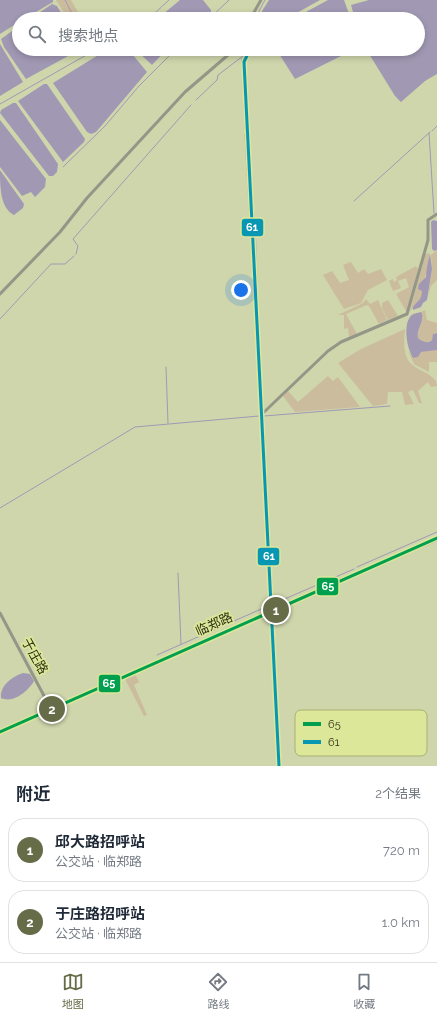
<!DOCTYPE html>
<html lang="zh">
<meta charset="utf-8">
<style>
:root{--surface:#fff;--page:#f2f2f3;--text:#1f2937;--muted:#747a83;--line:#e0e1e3;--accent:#666b48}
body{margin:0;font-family:Raleway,"Noto Sans SC",sans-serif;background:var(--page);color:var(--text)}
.you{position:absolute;left:241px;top:290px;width:14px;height:14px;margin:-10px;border:3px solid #fff;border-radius:50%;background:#1a73e8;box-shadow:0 0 0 6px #1a73e833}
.badge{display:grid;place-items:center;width:26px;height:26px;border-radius:50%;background:var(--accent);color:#fff;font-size:13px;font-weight:700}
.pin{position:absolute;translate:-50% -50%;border:2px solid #fff;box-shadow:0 1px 4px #0006}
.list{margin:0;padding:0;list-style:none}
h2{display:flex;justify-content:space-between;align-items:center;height:52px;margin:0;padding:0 16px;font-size:17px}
h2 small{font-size:13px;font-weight:400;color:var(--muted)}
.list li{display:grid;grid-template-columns:26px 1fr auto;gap:12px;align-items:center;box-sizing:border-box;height:64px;margin:0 8px 8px;padding:0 8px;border:1px solid var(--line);border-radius:16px}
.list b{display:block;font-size:15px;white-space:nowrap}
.list p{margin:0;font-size:13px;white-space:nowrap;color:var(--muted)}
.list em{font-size:13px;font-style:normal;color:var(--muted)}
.icon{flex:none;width:22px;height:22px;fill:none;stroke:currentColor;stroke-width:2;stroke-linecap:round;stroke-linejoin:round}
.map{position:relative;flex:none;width:437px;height:766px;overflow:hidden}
.search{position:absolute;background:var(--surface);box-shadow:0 2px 6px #0003;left:12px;right:12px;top:12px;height:44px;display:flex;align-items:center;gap:10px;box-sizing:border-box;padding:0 14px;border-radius:22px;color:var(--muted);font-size:15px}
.sheet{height:196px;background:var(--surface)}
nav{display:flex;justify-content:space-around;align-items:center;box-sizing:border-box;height:56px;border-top:1px solid var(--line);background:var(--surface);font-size:11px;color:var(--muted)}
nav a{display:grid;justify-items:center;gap:2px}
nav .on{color:var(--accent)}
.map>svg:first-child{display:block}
</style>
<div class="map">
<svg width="437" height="766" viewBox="0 0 437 766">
<rect width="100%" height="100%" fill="#cfd6ac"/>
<path fill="#cbbc9d" d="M56,0H71L82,19H68Z
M437,250V280L431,286L428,296L432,269L431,255Z
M428,253L430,254L426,275L422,283V295L420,301L410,311L425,254Z
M351,262L358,273L364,269L368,274L381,269L387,280L368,290L361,303L344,309L323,275L332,271L340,283L349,280L343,265Z
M416,266L418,269L408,310L406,311L396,294L409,287L406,278L398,281L401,288L393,291L389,281L393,279L394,282L397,280L396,277Z
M366,299L370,304L378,300L387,320L379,324L369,306L367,305L346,314L357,334L349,337L348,328L344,329V315H338L363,303Z
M388,300L398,316L388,320L382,308V303Z
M425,310L427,320L437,323V333H434L432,340L425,343L418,338L417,336L423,318L421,312Z
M405,329C404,339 403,351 408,360C414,371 437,373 437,386L431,387L428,382L418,391L422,403H419L413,390L408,392L414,404L405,405L402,392H388L387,404L373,406L338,363L361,349Z
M431,350H437V362H429V372L414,364L408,351L413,358L419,355L421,352Z
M328,376L333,381L338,377L360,407L295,412L283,396L288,391L298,402Z
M135,674L139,682L134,685L147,715L144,716L125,679Z"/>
<path fill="#a199b4" d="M0,0H53V2L24,19H19V22L0,34Z
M180,0H203L211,10V13L203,19H157Z
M269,0H320L286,19H261L262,11Z
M328,0H344L351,19H293Z
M369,0H437V74L425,81L401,102L395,96L366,49H418V19H355L351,5Z
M52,4L57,6L65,19H30Z
M19,26V49H81L26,79L4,47L1,39Z
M0,44L23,82L0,96Z
M108,49H128L147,72L96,132L91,134L87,132L53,83Z
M135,49H167L152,65Z
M276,49H355L295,79Z
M44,84H47L85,139L84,142L63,162L18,101Z
M13,103H16L58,164L57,172L53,176H49L0,113L1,110Z
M0,120L46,179L45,187L35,197L31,192L22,196L0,167Z
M0,170L24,204L23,208L14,215C0,208 0,186 0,170Z
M433,220L437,221V250L434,251L432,249L431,222Z
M430,254L432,269L427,300L423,303L421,307L413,310V307C417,301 422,300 422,291L418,289L419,284L426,277C426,270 428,262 430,254Z
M421,312C426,320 416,329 418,338C423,342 427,344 432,340L433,334L437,333V350L421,352L418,357L413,358C407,349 403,326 410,317C412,313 418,313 421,312Z
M23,673L30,674L34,681C29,690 14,704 1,698C0,685 12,677 23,673Z"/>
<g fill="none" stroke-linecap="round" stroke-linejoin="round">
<path stroke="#a199b4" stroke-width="1" d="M65,0L75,19
M145,19L156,12L169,0
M209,19L229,0
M258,19L259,11L265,0
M242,58L245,129
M246,60L249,126
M196,100L217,80L218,75L243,56L247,49
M0,104L97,49
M249,130L254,220
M432,131L437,126
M429,133L434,213
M245,134L254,302
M63,167L105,126L139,86L176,49
M354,201L430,132
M255,223L258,307
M76,254L78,246L73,239L191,105
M258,310L263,410
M0,319L51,264H65L74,256
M166,367L168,423
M264,416L390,406
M264,419L273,604
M263,481L269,606
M0,508L135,427L259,416
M423,547L437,541
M357,567L437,532
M178,573L181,644
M273,604L354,569
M157,655L268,606
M141,672L164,662"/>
<path stroke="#949787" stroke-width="3" d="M253,19V14L261,0
M250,49L244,62L279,766
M0,294L60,232L87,198L185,92L235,49
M262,414L328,351L341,342L407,314L428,240V220L437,214
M0,613L51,709"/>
<path stroke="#9b9f86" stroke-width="4.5" d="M0,732L437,538"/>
<defs>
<path id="bus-1" d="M0,732L437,538"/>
<path id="bus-2" d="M250,49L244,62L279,766"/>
</defs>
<use href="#bus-1" stroke="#dce79a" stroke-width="6"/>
<use href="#bus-2" stroke="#dce79a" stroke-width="6"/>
<use href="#bus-1" stroke="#02a04e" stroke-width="3"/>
<use href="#bus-2" stroke="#0797b2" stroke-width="3"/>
</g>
<g text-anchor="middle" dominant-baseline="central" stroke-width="3.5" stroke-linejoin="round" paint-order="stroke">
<g font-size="13" fill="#2e3212" stroke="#dce79a">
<text transform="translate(214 624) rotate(-24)">临郑路</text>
<text transform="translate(35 656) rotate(61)">于庄路</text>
</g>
</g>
<rect x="295" y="710" width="132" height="46" rx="6" fill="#dce79a" stroke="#a8b171" stroke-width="1"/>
<rect x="303" y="722" width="18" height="4" fill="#02a04e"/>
<rect x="303" y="740" width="18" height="4" fill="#0797b2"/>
<g font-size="11" fill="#2e3212">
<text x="328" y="728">65</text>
<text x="328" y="746">61</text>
</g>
<g stroke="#dce79a" stroke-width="1.5">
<rect x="241" y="218" width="23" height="19" rx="4" fill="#0797b2"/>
<rect x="257" y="547" width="23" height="19" rx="4" fill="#0797b2"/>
<rect x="316" y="577" width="23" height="19" rx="4" fill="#02a04e"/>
<rect x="98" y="674" width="23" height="19" rx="4" fill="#02a04e"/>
</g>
<g font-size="11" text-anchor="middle" font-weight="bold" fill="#fff">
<text x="252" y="231">61</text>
<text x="269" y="560">61</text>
<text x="328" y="590">65</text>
<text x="109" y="687">65</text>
</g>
</svg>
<div class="you"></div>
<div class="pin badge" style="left:276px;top:610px">1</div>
<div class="pin badge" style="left:52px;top:709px">2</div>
<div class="search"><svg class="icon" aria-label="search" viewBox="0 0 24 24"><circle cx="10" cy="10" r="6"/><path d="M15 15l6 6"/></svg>搜索地点</div>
</div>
<section class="sheet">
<h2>附近<small>2个结果</small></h2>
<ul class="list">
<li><span class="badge">1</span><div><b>邱大路招呼站</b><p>公交站 · 临郑路</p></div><em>720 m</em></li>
<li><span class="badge">2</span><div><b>于庄路招呼站</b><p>公交站 · 临郑路</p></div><em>1.0 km</em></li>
</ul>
</section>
<nav>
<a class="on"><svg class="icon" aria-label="map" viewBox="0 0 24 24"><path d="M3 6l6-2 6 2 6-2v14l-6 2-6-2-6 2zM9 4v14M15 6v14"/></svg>地图</a>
<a><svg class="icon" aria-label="directions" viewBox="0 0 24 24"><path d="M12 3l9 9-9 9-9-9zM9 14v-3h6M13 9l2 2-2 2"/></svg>路线</a>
<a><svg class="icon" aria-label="saved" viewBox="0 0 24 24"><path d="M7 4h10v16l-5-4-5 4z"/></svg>收藏</a>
</nav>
